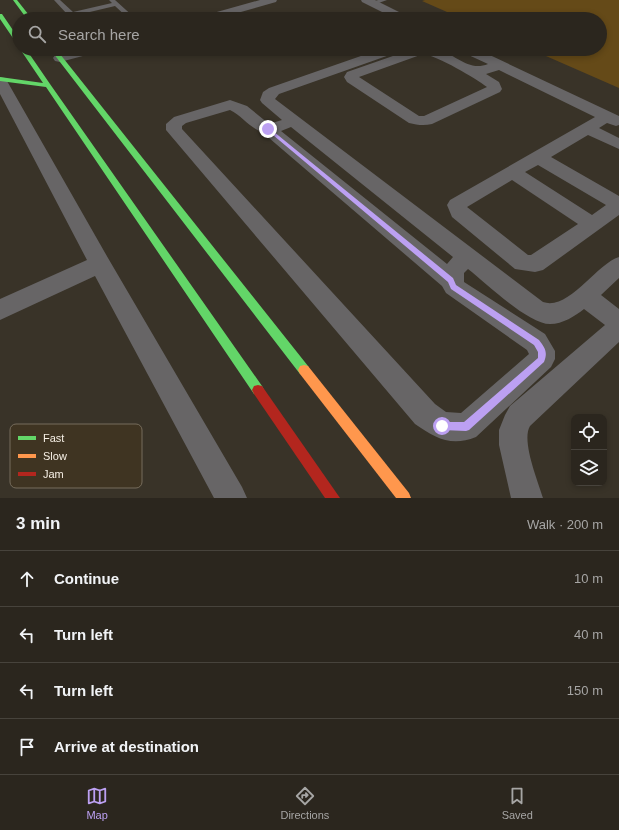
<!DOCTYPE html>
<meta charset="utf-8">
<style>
:root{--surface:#2b261e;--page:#37322b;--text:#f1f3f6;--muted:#a6a5a4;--line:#47433c;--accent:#bca0f2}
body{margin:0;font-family:Arial,sans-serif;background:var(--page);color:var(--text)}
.controls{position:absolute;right:12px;bottom:12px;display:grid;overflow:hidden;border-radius:8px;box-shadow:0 2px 6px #0003}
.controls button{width:36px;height:36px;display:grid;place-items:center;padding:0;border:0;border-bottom:1px solid var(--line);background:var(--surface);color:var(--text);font:20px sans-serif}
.stop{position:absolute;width:12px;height:12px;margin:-9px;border:3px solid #bca0f2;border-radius:50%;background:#fff}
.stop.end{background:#bca0f2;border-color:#fff;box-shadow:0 1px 4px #0008}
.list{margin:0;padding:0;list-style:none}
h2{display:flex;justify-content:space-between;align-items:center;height:52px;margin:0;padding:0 16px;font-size:17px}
h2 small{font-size:13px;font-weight:400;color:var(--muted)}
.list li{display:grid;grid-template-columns:26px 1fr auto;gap:12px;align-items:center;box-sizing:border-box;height:56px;padding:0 16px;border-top:1px solid var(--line)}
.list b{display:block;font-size:15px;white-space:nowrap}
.list em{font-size:13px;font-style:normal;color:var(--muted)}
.icon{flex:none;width:22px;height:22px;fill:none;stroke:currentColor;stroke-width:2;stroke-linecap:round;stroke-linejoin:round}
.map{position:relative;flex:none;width:619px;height:498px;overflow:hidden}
.search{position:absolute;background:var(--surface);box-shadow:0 2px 6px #0003;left:12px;right:12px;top:12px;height:44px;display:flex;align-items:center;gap:10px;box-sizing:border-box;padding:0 14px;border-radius:22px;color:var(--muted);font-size:15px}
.sheet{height:276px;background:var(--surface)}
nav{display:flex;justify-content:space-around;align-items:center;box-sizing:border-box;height:56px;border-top:1px solid var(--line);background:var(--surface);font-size:11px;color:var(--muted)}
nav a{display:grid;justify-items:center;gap:2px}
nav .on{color:var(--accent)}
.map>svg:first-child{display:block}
</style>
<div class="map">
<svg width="619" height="498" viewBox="0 0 619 498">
<rect width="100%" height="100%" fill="#393328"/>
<path fill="#654a18" d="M425,0H619V88L530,49H600V19H463L422,1Z"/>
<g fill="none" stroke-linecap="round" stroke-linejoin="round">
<path fill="#676566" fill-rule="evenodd" d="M54,0H60L73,12L112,3L109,0H115L136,19H129L115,6L73,16L67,14Z
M378,0H387L373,5L370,3Z"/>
<path fill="#676566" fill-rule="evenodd" d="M260,0H277L276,2L216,19H197L199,17Z
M361,0H375L409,17L411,19H396L362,2Z
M78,49H99L98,52L60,62L55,61L53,58L55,55Z
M381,49H399L398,52L279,94L275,99L543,302C569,311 596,264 619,257V278L601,295L619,309V342L530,426C521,441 538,481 543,498H511L499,445V430L505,415L510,406L605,325L584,309C575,316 563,324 550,324C528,324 486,283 468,269L464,273V282L545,334L555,351V359L551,367L476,437C451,447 435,438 415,424L166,130V124L174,117L230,100L247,106L269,124L282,120L262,103L260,100L263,92L269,88ZM230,110C242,116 250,128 262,132L442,286L446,293L527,350L529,354L461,413L446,412L435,404L182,129V126L186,123ZM291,127L453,257L447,264L281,131Z
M413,49C421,49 430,48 438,50C456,54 468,72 488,64L462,52L461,49H477L619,116V125L616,126L607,123L599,128L619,138V149L588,135L551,157L619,196V215L543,270L535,272L515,269L452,217L447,205L450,200L595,117L499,70L486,74L499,82L502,89L500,92L432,124C424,126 417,125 409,123L347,82L344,77L347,72ZM423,54C438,56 475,78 487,87L424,116H419L359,77ZM538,165L606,205L592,215L525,172ZM512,180L578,224L531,255H528L467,207Z
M0,77L5,78L7,81L108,258L242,487L247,498H214L95,276L0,320V299L87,260L0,94Z"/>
<path fill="#63d668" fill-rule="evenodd" d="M13,0H17L32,19H27Z
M0,14H2L19,39V45L17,44L0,19Z
M20,49H26L50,84L262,386L264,390L262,394L258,395L254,394L46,87L0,81V77L43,83Z
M50,49H56L308,366L310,370L308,374L304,375L300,374Z"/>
<path fill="#ff974d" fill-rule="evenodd" d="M304,365L308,366L409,493L411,498H396L300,374L298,370L300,366Z"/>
<path fill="#b3261e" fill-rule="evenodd" d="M258,385L262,386L340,498H325L254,394L252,390L254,386Z"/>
</g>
<path fill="#bca0f2" d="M268,127L453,278L456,285L539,340C545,348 548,352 544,362L469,430L466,431L442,430L439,429L437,426L439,423L442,422H464L538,358V352L534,345L451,289L448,282L267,130V128Z"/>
<rect x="10" y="424" width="132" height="64" rx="6" fill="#3f3422" stroke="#766c5c" stroke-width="1"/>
<rect x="18" y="436" width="18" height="4" fill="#63d668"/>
<rect x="18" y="454" width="18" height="4" fill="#ff974d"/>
<rect x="18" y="472" width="18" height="4" fill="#b3261e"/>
<g font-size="11" fill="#f6efe5">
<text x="43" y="442">Fast</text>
<text x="43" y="460">Slow</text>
<text x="43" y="478">Jam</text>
</g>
</svg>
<div class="controls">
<button><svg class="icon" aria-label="locate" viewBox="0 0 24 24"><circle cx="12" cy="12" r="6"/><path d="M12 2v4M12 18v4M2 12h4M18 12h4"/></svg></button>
<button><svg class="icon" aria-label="layers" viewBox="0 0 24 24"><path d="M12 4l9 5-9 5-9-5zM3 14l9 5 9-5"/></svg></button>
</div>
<div class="stop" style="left:442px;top:426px"></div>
<div class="stop end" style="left:268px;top:129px"></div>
<div class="search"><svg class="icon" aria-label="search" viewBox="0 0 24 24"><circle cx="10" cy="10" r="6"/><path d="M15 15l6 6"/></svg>Search here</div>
</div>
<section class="sheet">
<h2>3 min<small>Walk · 200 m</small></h2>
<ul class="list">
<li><svg class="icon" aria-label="ahead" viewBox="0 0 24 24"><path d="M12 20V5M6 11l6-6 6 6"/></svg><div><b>Continue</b></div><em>10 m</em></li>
<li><svg class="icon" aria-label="left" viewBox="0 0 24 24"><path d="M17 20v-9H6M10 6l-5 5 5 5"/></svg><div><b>Turn left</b></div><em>40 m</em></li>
<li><svg class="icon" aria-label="left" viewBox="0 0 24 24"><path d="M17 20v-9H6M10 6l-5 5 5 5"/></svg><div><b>Turn left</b></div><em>150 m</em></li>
<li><svg class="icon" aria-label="arrive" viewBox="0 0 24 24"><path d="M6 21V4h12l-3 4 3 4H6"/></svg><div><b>Arrive at destination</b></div></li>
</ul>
</section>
<nav>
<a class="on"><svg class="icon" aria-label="map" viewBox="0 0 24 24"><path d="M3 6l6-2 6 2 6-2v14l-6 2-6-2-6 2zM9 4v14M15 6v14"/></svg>Map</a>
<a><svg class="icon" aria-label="directions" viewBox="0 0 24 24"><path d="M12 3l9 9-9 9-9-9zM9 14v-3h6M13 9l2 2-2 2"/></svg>Directions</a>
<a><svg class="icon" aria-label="saved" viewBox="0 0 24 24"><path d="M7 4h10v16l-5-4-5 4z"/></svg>Saved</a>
</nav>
